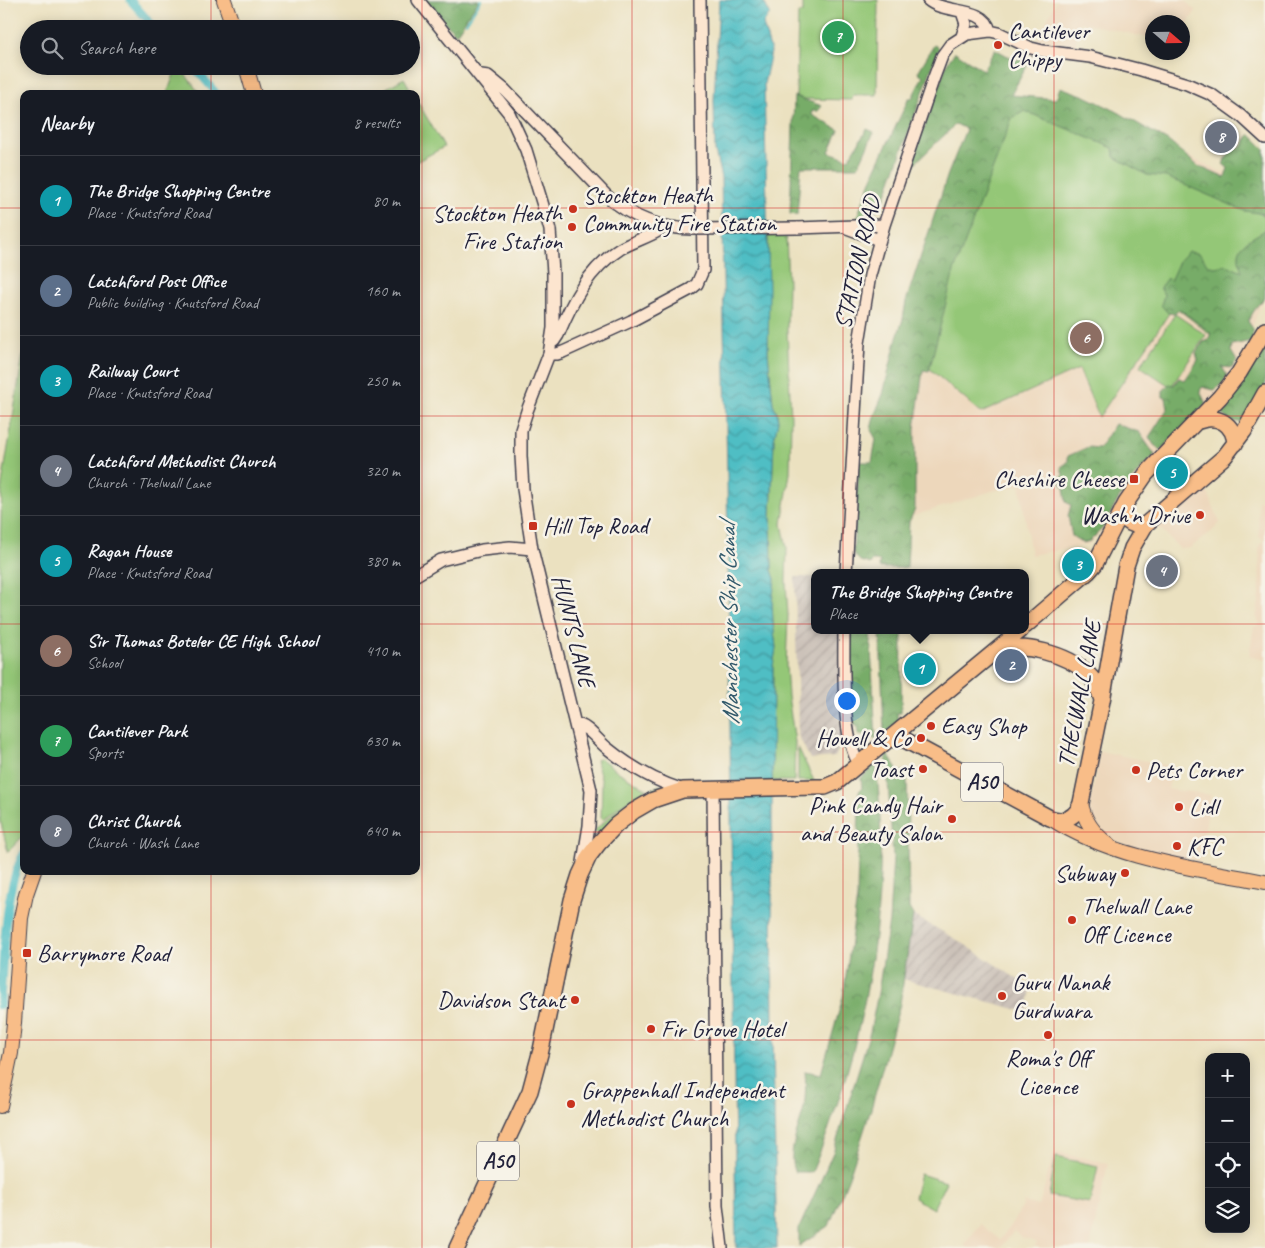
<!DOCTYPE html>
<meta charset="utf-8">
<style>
:root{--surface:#171b24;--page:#20242c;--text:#f1f3f6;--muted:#9ea1a6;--line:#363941;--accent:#ea580c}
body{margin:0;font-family:Caveat,sans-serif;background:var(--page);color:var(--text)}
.controls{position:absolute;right:15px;bottom:15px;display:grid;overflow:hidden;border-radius:10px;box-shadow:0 2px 12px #0003}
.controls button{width:45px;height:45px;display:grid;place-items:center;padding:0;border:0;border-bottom:1px solid var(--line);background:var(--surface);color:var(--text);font:25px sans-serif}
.compass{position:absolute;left:1145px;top:15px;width:45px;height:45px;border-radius:50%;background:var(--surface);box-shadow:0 2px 12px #0003;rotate:110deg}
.you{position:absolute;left:846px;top:700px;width:18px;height:18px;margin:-12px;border:4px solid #fff;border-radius:50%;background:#1a73e8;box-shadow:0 0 0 8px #1a73e833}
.badge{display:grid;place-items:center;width:32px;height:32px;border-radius:50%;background:var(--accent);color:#fff;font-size:16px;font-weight:700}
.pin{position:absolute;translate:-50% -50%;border:2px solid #fff;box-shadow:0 1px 5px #0006}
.popup{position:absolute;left:811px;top:569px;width:218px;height:65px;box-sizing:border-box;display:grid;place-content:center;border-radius:10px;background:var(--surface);filter:drop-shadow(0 1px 4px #0005);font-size:16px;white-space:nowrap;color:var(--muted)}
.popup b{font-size:19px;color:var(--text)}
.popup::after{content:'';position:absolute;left:50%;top:100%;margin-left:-10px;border:10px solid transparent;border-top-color:var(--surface)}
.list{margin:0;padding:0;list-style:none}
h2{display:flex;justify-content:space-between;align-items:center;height:65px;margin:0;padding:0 20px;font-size:21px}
h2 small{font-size:16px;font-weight:400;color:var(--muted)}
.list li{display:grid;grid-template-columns:32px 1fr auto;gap:15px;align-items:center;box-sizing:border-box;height:90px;padding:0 20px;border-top:1px solid var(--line)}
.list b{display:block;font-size:19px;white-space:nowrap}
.list p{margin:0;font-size:16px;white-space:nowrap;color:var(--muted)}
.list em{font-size:16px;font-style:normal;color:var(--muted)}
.icon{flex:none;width:28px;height:28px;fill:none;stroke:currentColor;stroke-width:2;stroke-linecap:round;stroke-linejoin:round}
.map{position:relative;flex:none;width:1265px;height:1248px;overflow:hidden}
.search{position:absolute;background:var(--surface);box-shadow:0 2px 12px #0003;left:20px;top:20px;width:400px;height:55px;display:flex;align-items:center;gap:12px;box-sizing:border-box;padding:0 18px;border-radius:28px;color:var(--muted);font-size:19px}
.panel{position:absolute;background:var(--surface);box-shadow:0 2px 12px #0003;left:20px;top:90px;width:400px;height:785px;border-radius:10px}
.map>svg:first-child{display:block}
</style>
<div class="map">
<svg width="1265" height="1248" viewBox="0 0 1265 1248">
<defs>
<pattern id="industrial-furrows" width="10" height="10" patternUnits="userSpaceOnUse" patternTransform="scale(1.25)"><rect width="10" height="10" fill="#ccc2b9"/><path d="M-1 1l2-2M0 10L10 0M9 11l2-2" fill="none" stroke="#afa6a0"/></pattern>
<pattern id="forest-crowns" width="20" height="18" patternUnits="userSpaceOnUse" patternTransform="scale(1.25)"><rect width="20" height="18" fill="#77ac68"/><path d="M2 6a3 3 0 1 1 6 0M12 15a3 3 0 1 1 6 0" fill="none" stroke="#618c57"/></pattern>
<pattern id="water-waves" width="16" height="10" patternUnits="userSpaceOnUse" patternTransform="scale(1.25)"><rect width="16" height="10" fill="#50bec4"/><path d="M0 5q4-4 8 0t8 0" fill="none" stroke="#429aa0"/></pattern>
</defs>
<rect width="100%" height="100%" fill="#f7f3e8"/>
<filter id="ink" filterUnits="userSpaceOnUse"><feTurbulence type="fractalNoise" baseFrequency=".02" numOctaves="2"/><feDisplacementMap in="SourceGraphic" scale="10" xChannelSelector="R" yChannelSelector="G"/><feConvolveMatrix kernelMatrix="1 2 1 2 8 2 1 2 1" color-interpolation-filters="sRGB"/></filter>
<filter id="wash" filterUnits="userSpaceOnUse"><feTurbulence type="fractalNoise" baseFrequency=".0096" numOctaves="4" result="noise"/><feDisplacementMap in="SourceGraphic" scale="20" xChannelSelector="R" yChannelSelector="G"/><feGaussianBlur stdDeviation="1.12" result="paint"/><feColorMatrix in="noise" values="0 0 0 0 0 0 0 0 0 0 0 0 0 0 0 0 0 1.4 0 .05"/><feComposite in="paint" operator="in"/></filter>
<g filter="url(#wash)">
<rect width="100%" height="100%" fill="#ebe1c0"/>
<path fill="#edd7bb" d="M1057,0H1184L1196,11L1183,30L1182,22H1152V42H1149V38L1080,22L1075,46L1035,43Z
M1099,115L1265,192V294L1241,357L1214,400L1136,478L1116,505L1104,529L1088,545L1031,555L1020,485L992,491L904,519L927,318Z
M1204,483L1220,523L1211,532L1190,548L1180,549L1156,524Z
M1258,501H1265V660L1251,657L1249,655L1254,627L1257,626L1260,623L1256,618L1260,596L1259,545L1263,542V539L1259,537Z
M1100,751L1173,767L1168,789L1211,795L1199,862L1137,850L1099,833L1089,810Z
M1054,1152L1108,1163L1090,1248H1061L1051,1246L1050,1248H1040L1035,1246L1037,1242L1023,1238L1014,1231L1000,1248H968L964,1245L980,1224L1000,1240L1022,1208L1024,1202L1039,1206Z"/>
<path fill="url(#industrial-furrows)" d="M795,577H815V630H840V722L843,738L835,757L810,759L798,735Z
M913,915L961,942L1031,988L1027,1012L903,979Z"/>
<path fill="#94c777" stroke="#5b7459" d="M803,0H878L877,95H853L852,100L803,99L796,96L798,13H803Z
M177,66H179L200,94H167Z
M404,78L413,94H376Z
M416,99L444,147L416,162Z
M1021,107L1045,112L1265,216V238L1211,335L1174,306L1099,417L1079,369L981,413L923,363L1003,117Z
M768,235H786L788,284L787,329L791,417L790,473L782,524L787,548L786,581L788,617L786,665L788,696L795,742L794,781H772L773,666L776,648L773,623L772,602L775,579L772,570L771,515L774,439L778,421L777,412L773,404L768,352Z
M1175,314L1206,335L1171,387L1140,366Z
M24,349V835L8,852L0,819V554L2,484Z
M798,747L814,781H798Z
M600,758L620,773L647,789L618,807L603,820L601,818L602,783L596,760Z
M659,785L663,790L599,833L594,831L619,808Z
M1056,1157L1098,1166L1090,1203L1049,1196Z
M920,1174L946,1182L933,1209L914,1198Z"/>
<path fill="url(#forest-crowns)" stroke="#4c6752" d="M423,0H479L456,34Z
M934,45L939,48L884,200L877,210L856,219L875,170L909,98H912L923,76L918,72Z
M995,49L1015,60L1031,58L1011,95L1056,99L1060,87L1085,96L1116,111L1168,141L1198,166L1225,178L1228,168L1223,164L1232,149L1242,147L1250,134L1265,149V214L1245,211L1166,177L1147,175L1114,157L1113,148L1025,111L1012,118L954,271L929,371L923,370L915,429V509L909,522L907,568H879L880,561H872L870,564L860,561L853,553L859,462H872L876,439L871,430L874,416L883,394L897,337L903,319L906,301L948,174L966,129L956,124L910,168L947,63L955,52L983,70Z
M794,96L822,106L818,111H812V115L839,130L829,152L849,159L867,129L874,132L858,167H801L797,215L790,214Z
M1265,230V298L1257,306L1248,321L1253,329L1252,341L1232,345L1231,351L1237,361L1232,368L1222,367L1227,375L1223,384L1214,390L1202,387L1200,391L1206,404L1161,450L1154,445L1149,437L1168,408L1166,398L1163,397V391L1169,384L1174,385L1179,378L1185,380L1198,360L1196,353L1203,342L1208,340L1211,333L1180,309L1174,314L1168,313L1161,305L1164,295L1160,287L1167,278L1170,281L1180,259L1188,251L1200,254L1208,265L1214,267L1227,265L1242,272C1233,245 1244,243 1265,230Z
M1265,329V393L1241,422C1230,422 1222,417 1219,406Z
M1115,424L1139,432L1155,455L1136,475L1118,500L1102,529L1090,541L1083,543L1072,536L1068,516L1071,505L1066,502L1064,488L1060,481L1063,474L1061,467L1068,462V456L1088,447L1099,448Z
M851,630H870L876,740L871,736L858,735L859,731L857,727L854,725L850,657Z
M880,630H901L902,632L901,713H897L898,721L884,735Z
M886,752L896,767L898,773L907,770L909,908L913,915L900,1004L871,1109L849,1177L829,1226L799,1246V1228L821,1180L834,1150L870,1032L878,993L889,921L893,857Z
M876,764C892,903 865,1044 812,1172H795C785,1156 801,1124 804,1107C806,1095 806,1083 805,1071L821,1074L843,997L857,898L859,791L862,788L861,778Z"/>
<path fill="url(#water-waves)" stroke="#397080" d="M719,0H763L770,14L763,24L771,52L764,84L769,289L768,352L773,404L777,412L778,421L774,439L771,515L772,570L775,579L772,602L773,623L776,648L773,666C771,860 772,1054 777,1248H736L727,474L721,178L715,151L714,100Z"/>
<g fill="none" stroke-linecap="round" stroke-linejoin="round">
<path stroke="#50bec4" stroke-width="2" d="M466,23L481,0"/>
<path stroke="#50bec4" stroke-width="8" d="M130,0L156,29
M193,66L217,94
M0,1005C4,962 3,889 24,853"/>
</g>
</g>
<g filter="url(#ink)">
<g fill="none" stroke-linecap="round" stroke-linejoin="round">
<defs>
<path id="secondary" d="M418,0L509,113L526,150L545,212L550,230L553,273V328L549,354L527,411L521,430V456L523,489L532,549L591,790L589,826L583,862
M928,0C945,15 984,5 990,31
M962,12L966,24L962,36
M481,75L488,76L505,90L607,196C632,218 660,229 694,229
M797,228L884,225
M847,228L879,240
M554,341L558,335C572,302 588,269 620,249C632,242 646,238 658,231L663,226
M549,354H557L563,352L631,321L691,289L697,284L703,270L700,0
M846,573L859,343L870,275L884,225L933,80L942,56L950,45L967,34L990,31L999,33L1031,48L1043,51L1090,57L1141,70L1187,84L1212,95L1241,116L1265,138
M416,575L441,560L482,550L510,547L532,549
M844,630C844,665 841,736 859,764
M576,724C587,725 598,741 607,748C629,766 655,781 683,790
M713,788L717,1206L722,1248"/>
<path id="primary" d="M224,0L234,29
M246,66L254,94
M1081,803C1084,821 1094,834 1109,845
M1050,818C1113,859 1192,868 1265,882
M0,1106L11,1053L14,1023L21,918L26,894L34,871"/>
<path id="highway" d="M1199,421C1218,414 1234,424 1235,444
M1122,510C1124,523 1135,528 1146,524
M1025,626L1088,572L1095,564L1126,503L1146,474L1220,397L1239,373L1265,330
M998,652C1022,641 1068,655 1087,673C1095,680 1099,690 1102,700
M889,739L905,740L1050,818C1064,823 1076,818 1081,803L1102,701L1126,566L1132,548L1146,524L1225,456L1244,431L1265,393
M457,1248L530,1091L541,1050L572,900L580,875L589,856L599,843L616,825L634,811L653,800L683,790L817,787H825L837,782L1021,630"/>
</defs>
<use href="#secondary" stroke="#403f4f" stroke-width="14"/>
<use href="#primary" stroke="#403f4f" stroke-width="16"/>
<use href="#highway" stroke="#403f4f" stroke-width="18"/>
<use href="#secondary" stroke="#fce5cf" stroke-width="11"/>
<use href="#primary" stroke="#f8bd88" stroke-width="14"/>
<use href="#highway" stroke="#f8bd88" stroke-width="15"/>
<defs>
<path id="secondary-bridge" d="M694,229L797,228"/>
</defs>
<use href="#secondary-bridge" stroke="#403f4f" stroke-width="14" stroke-linecap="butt"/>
<use href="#secondary-bridge" stroke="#fce5cf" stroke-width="11"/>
</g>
</g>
<path fill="none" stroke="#d62828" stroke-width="1" stroke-opacity="0.55" d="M211,0V29M422,0V1248M632,0V1248M843,0V1248M1054,0V1248M211,66V94M0,208H24M416,208H1265M0,416H24M416,416H1265M0,624H24M416,624H1265M0,832H24M416,832H1265M211,871V1248M0,1040H1265"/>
<g fill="#c8321e" stroke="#f7f3e8" stroke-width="2">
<circle cx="998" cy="45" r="5"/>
<circle cx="573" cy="209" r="5"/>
<circle cx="572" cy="227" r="5"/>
<rect x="1129" y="474" width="10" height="10" rx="2.5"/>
<circle cx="1200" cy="515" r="5"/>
<rect x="528" y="521" width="10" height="10" rx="2.5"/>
<circle cx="931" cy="726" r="5"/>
<circle cx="921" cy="738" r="5"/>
<circle cx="923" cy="769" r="5"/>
<circle cx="1136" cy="770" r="5"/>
<circle cx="1179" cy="807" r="5"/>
<circle cx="952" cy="819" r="5"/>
<circle cx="1177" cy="846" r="5"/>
<circle cx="1125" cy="873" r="5"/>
<circle cx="1072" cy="920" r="5"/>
<rect x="22" y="948" width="10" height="10" rx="2.5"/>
<circle cx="1002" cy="996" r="5"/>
<circle cx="575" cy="1000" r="5"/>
<circle cx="651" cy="1029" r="5"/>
<circle cx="1048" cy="1035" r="5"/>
<circle cx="571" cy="1104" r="5"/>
</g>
<g text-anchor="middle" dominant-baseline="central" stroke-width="5" stroke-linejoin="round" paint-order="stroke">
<g fill="#f7f3e8" stroke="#62616f" stroke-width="1">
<rect x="961" y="762.5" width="42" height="39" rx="4"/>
<rect x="477" y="1141.5" width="42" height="39" rx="4"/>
</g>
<g font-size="22" font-weight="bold" fill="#22223b">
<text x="982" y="782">A50</text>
<text x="498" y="1161">A50</text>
</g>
<g font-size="24" fill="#22223b" stroke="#f7f3e8" text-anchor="start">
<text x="1008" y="31">Cantilever<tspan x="1008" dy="28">Chippy</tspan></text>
<text x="583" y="195">Stockton Heath<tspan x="583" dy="28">Community Fire Station</tspan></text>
<text x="562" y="213" text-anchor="end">Stockton Heath<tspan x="562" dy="28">Fire Station</tspan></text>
<text x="1124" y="479" text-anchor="end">Cheshire Cheese</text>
<text x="1190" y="515" text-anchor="end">Wash'n Drive</text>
<text x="543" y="526">Hill Top Road</text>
<text x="941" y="726">Easy Shop</text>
<text x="911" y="738" text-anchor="end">Howell &amp; Co</text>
<text x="913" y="769" text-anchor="end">Toast</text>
<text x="1146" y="770">Pets Corner</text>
<text x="942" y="805" text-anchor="end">Pink Candy Hair<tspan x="942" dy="28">and Beauty Salon</tspan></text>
<text x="1189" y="807">Lidl</text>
<text x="1187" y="846">KFC</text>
<text x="1115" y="873" text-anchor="end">Subway</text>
<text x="1082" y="906">Thelwall Lane<tspan x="1082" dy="28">Off Licence</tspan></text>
<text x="37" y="953">Barrymore Road</text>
<text x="1012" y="982">Guru Nanak<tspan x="1012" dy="28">Gurdwara</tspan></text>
<text x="565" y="1000" text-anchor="end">Davidson Stant</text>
<text x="661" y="1029">Fir Grove Hotel</text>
<text x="1048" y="1058" text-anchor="middle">Roma's Off<tspan x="1048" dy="28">Licence</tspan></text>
<text x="581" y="1090">Grappenhall Independent<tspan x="581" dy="28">Methodist Church</tspan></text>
</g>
<g font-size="24" fill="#22223b" stroke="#f7f3e8">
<text transform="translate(857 262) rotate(-77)">STATION ROAD</text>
<text transform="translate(574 631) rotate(76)">HUNTS LANE</text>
<text transform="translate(1079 694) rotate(-79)">THELWALL LANE</text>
</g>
<g font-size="25" font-style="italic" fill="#32596b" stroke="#f7f3e8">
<text transform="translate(729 624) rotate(-91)">Manchester Ship Canal</text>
</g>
</g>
</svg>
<div class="controls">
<button>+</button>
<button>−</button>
<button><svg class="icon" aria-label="locate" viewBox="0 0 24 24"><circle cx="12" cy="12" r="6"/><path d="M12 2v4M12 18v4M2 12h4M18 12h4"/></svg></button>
<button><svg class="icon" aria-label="layers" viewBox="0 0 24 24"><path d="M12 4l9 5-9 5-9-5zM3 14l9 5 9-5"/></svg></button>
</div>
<svg class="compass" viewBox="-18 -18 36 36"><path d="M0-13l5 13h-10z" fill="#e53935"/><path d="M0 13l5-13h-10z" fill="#9ea1a6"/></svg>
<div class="you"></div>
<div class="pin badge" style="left:920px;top:669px;background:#0f9aa8">1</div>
<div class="popup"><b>The Bridge Shopping Centre</b>Place</div>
<div class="pin badge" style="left:1011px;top:665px;background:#5c6f8a">2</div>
<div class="pin badge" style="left:1078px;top:565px;background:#0f9aa8">3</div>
<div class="pin badge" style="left:1162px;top:571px;background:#6b7280">4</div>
<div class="pin badge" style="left:1172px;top:473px;background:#0f9aa8">5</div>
<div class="pin badge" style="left:1086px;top:338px;background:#8d6e63">6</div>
<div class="pin badge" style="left:838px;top:37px;background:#2e9e5b">7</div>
<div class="pin badge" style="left:1221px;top:137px;background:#6b7280">8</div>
<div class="search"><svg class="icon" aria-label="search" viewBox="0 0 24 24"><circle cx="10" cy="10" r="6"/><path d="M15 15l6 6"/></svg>Search here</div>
<section class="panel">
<h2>Nearby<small>8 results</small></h2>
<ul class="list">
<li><span class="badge" style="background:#0f9aa8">1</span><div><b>The Bridge Shopping Centre</b><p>Place · Knutsford Road</p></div><em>80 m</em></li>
<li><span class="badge" style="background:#5c6f8a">2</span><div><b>Latchford Post Office</b><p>Public building · Knutsford Road</p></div><em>160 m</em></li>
<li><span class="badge" style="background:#0f9aa8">3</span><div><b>Railway Court</b><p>Place · Knutsford Road</p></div><em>250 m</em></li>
<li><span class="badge" style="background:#6b7280">4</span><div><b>Latchford Methodist Church</b><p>Church · Thelwall Lane</p></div><em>320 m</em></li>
<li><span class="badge" style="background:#0f9aa8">5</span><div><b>Ragan House</b><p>Place · Knutsford Road</p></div><em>380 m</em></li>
<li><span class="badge" style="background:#8d6e63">6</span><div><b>Sir Thomas Boteler CE High School</b><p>School</p></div><em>410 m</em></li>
<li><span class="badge" style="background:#2e9e5b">7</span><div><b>Cantilever Park</b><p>Sports</p></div><em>630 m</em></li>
<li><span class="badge" style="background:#6b7280">8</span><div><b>Christ Church</b><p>Church · Wash Lane</p></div><em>640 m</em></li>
</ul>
</section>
</div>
